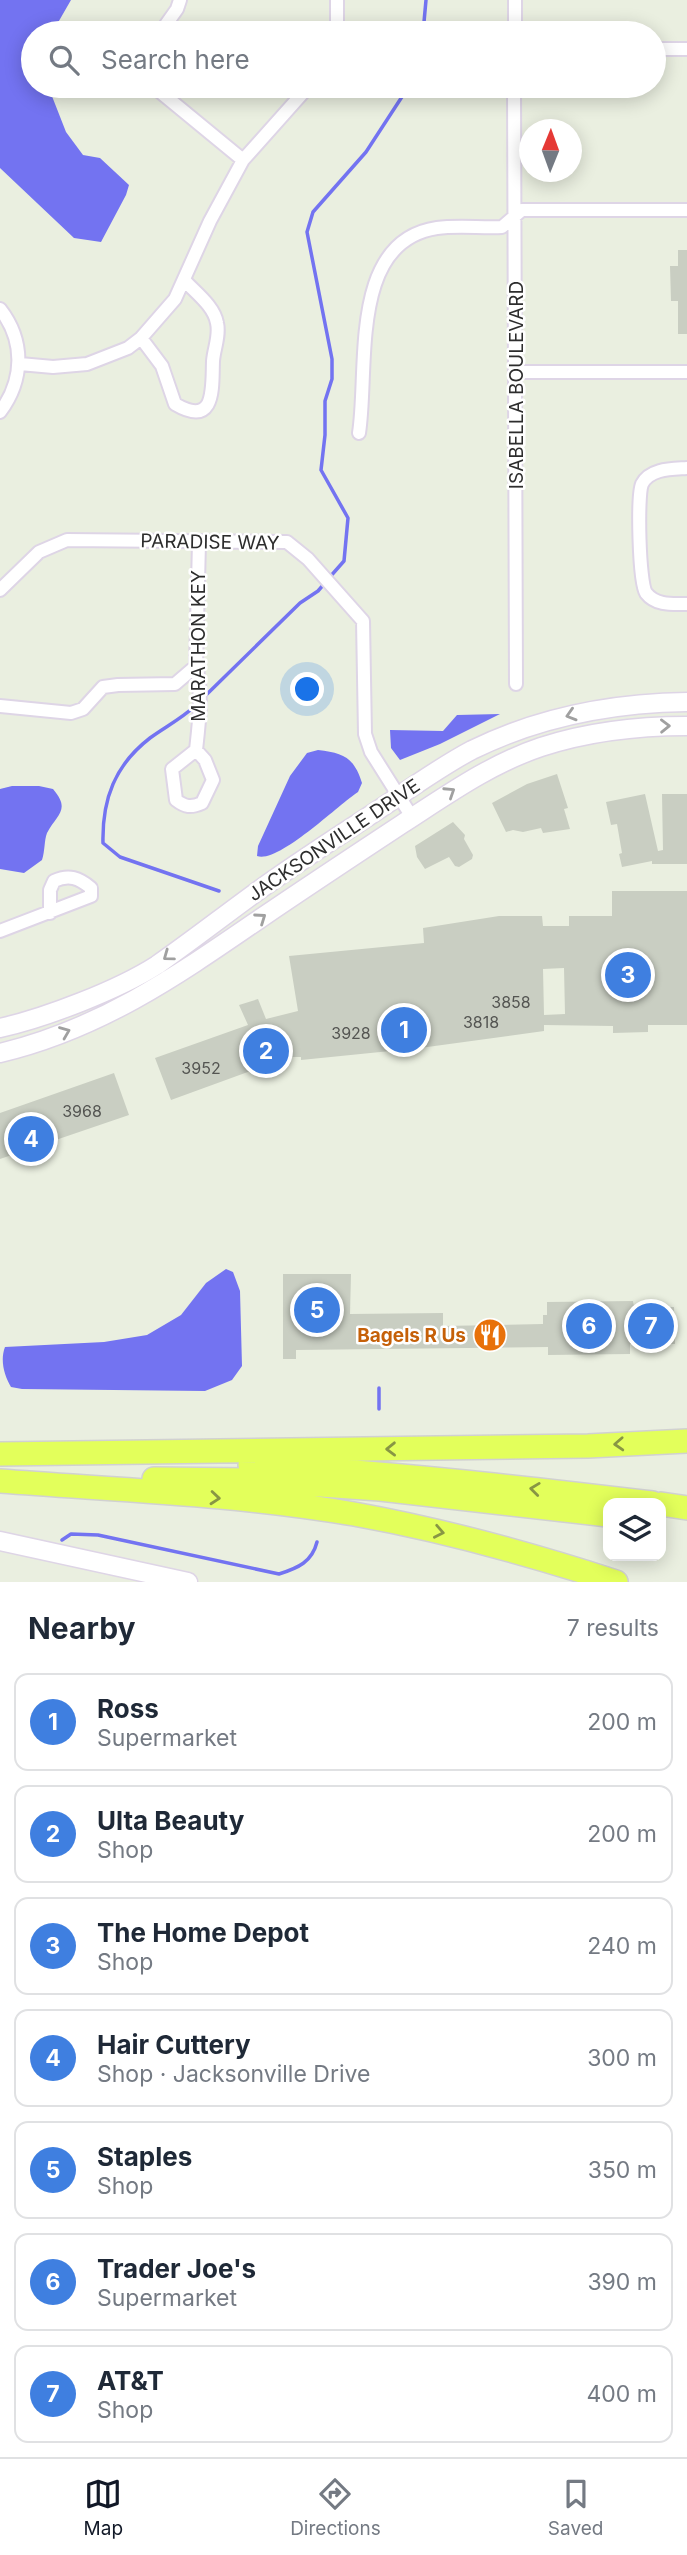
<!DOCTYPE html>
<meta charset="utf-8">
<style>
:root{--surface:#fff;--page:#f6f6f7;--text:#1f2937;--muted:#747a83;--line:#e0e1e3;--accent:#111827}
body{margin:0;font-family:Inter,sans-serif;background:var(--page);color:var(--text)}
.controls{position:absolute;right:21px;bottom:21px;display:grid;overflow:hidden;border-radius:14px;box-shadow:0 4px 18px #0003}
.controls button{width:63px;height:63px;display:grid;place-items:center;padding:0;border:0;border-bottom:2px solid var(--line);background:var(--surface);color:var(--text);font:35px sans-serif}
.compass{position:absolute;left:519px;top:119px;width:63px;height:63px;border-radius:50%;background:var(--surface);box-shadow:0 4px 18px #0003;rotate:1deg}
.you{position:absolute;left:308px;top:690px;width:24px;height:24px;margin:-18px;border:5px solid #fff;border-radius:50%;background:#1a73e8;box-shadow:0 0 0 10px #1a73e833}
.badge{display:grid;place-items:center;width:46px;height:46px;border-radius:50%;background:var(--accent);color:#fff;font-size:23px;font-weight:700}
.pin{position:absolute;translate:-50% -50%;border:4px solid #fff;box-shadow:0 2px 7px #0006}
.list{margin:0;padding:0;list-style:none}
h2{display:flex;justify-content:space-between;align-items:center;height:91px;margin:0;padding:0 28px;font-size:30px}
h2 small{font-size:23px;font-weight:400;color:var(--muted)}
.list li{display:grid;grid-template-columns:46px 1fr auto;gap:21px;align-items:center;box-sizing:border-box;height:98px;margin:0 14px 14px;padding:0 14px;border:2px solid var(--line);border-radius:14px}
.list b{display:block;font-size:26px;white-space:nowrap}
.list p{margin:0;font-size:23px;white-space:nowrap;color:var(--muted)}
.list em{font-size:23px;font-style:normal;color:var(--muted)}
.icon{flex:none;width:38px;height:38px;fill:none;stroke:currentColor;stroke-width:2;stroke-linecap:round;stroke-linejoin:round}
.map{position:relative;flex:none;width:687px;height:1582px;overflow:hidden}
.search{position:absolute;background:var(--surface);box-shadow:0 4px 18px #0003;left:21px;right:21px;top:21px;height:77px;display:flex;align-items:center;gap:18px;box-sizing:border-box;padding:0 24px;border-radius:38px;color:var(--muted);font-size:26px}
.sheet{height:875px;background:var(--surface)}
nav{display:flex;justify-content:space-around;align-items:center;box-sizing:border-box;height:98px;border-top:2px solid var(--line);background:var(--surface);font-size:19px;color:var(--muted)}
nav a{display:grid;justify-items:center;gap:4px}
nav .on{color:var(--accent)}
.map>svg:first-child{display:block}
</style>
<div class="map">
<svg width="687" height="1582" viewBox="0 0 687 1582">
<rect width="100%" height="100%" fill="#eaefe0"/>
<path fill="#7373f1" d="M0,0H71L52,33H33V86H48L66,132L83,155L100,158L129,185L126,195L101,242L74,238L0,168Z
M500,714L440,744L400,760L391,748L390,730L443,731L457,715Z
M318,750C343,753 354,757 362,783L358,792C338,805 278,864 257,856L258,846L290,776L307,753Z
M12,786H39L53,789C71,810 57,814 47,833C44,841 45,851 42,860L24,873L0,869V789Z
M226,1269L233,1272L240,1291L242,1366L232,1380L205,1391L22,1389L11,1387C4,1375 0,1360 5,1347L104,1342L147,1335L181,1315L206,1283Z"/>
<g fill="none" stroke-linecap="round" stroke-linejoin="round">
<path stroke="#7373f1" stroke-width="3.5" d="M423,33L426,0
M329,578L344,561L348,518L321,470L325,435V401L332,379V359L307,232L313,212L366,152L409,86
M203,698L300,603L318,591L324,584
M195,706C181,719 165,727 150,738C115,765 102,799 103,843L120,857L219,891
M379,1409V1388
M62,1540L71,1534L98,1535L279,1574C298,1568 312,1562 317,1542"/>
</g>
<path fill="#c9cec2" fill-rule="evenodd" d="M678,250H687V334H678V301H671L670,266H678Z
M557,774L568,808L564,809L570,829L543,833L541,828L523,832L513,830L506,832L492,803L527,784Z
M645,794L658,851L663,850L662,794H687V864H652V861L622,867L619,854L622,853L617,824L611,825L606,802Z
M453,822L465,835L464,839L473,855L472,859L459,867L455,866L449,857L425,869L417,857L415,846Z
M612,891H687V1025H648V1032L613,1033V1026L544,1025V1031L420,1048L301,1060V1057H289L171,1100L155,1058L248,1025L239,1005L258,999L266,1019L298,1011L289,956L424,943L423,928L499,916H542L543,926H569V916H612ZM564,968L565,1014L544,1015L543,969Z
M114,1073L129,1115L0,1159V1113Z
M283,1274H351L350,1314L443,1313V1326L543,1324V1315H547V1302L633,1301L634,1307H674L675,1344H630V1354L548,1355V1347L296,1350V1359H283Z"/>
<g fill="none" stroke-linecap="round" stroke-linejoin="round">
<defs>
<path id="street" d="M160,33L177,9L180,0
M333,33L337,22V0
M515,33V0
M654,49H687
M153,86L243,160L309,86
M514,86L516,684
M0,309C25,341 24,380 0,412
M141,338L162,366L175,404C216,428 212,388 213,361C214,348 220,336 217,323C214,306 196,293 185,281
M20,364L53,367L87,364L128,348L141,338L175,299L210,221L243,160
M517,372H687
M359,433C369,369 348,241 437,228C457,225 481,228 502,227L522,210H687
M687,468C673,469 650,468 642,484C637,496 639,582 646,593C656,606 673,604 687,604
M0,590L39,552L67,540L287,542L308,559L363,621L365,734L371,752L412,817
M0,706L71,713L83,709L103,687L118,685L175,684L196,666
M196,750L205,760L213,780L202,803C191,808 185,807 176,800L172,769L196,750C199,723 203,693 196,666L199,542
M0,931L91,896V888C79,878 69,874 54,881L50,890V913"/>
<path id="secondary" d="M0,1028C45,1018 118,990 157,965C190,942 222,917 255,893C292,866 331,841 369,816C403,794 436,769 472,750C539,717 613,703 687,702
M0,1053C101,1029 178,975 261,918C308,886 355,855 402,824C447,795 490,764 541,747C587,732 638,726 687,726
M0,1541L188,1582"/>
<path id="highway" d="M0,1454L588,1446L687,1441
M250,1465C385,1472 518,1487 652,1503
M154,1479L247,1480L380,1489L608,1515
M0,1481C117,1490 238,1494 354,1514C443,1530 530,1554 616,1582
M661,1504L687,1508"/>
</defs>
<use href="#street" stroke="#ded5e6" stroke-width="16"/>
<use href="#secondary" stroke="#ded5e6" stroke-width="21"/>
<use href="#highway" stroke="#d1d1d1" stroke-width="26"/>
<use href="#street" stroke="#fff" stroke-width="12"/>
<use href="#secondary" stroke="#fff" stroke-width="18"/>
<use href="#highway" stroke="#e3ff5b" stroke-width="23"/>
</g>
<defs><path id="oneway-chevron" d="M-2-3.5L2.5 0L-2 3.5" fill="none" stroke-width="1.6" stroke-linecap="round" stroke-linejoin="round" transform="scale(1.75)"/></defs>
<g stroke="#a0a0a0">
<use href="#oneway-chevron" transform="translate(571 715) rotate(163)"/>
<use href="#oneway-chevron" transform="translate(665 726) rotate(-1)"/>
<use href="#oneway-chevron" transform="translate(450 792) rotate(-33)"/>
<use href="#oneway-chevron" transform="translate(261 918) rotate(-35)"/>
<use href="#oneway-chevron" transform="translate(168 956) rotate(144)"/>
<use href="#oneway-chevron" transform="translate(65 1032) rotate(-22)"/>
</g>
<g stroke="#889644">
<use href="#oneway-chevron" transform="translate(619 1444) rotate(177)"/>
<use href="#oneway-chevron" transform="translate(391 1449) rotate(179)"/>
<use href="#oneway-chevron" transform="translate(535 1489) rotate(-173)"/>
<use href="#oneway-chevron" transform="translate(215 1498) rotate(5)"/>
<use href="#oneway-chevron" transform="translate(439 1532) rotate(11)"/>
</g>
<defs>
<symbol id="restaurant-disc" viewBox="-11 -11 22 22"><circle r="9.5" fill="#e8710a" stroke="#fff"/><path d="M-5-6h1v4h1v-4h1v4h1v-4h1v5L-1.5 .5V6h-2V.5L-5-1ZM5-6V6H3V1.5H1.5Q1.5-4 5-6Z" fill="#fff"/></symbol>
</defs>
<g fill-rule="evenodd">
<use href="#restaurant-disc" x="471" y="1316" width="38" height="38"/>
</g>
<g text-anchor="middle" dominant-baseline="central" stroke-width="5" stroke-linejoin="round" paint-order="stroke">
<g font-size="16" fill="#545552">
<text x="511" y="1002">3858</text>
<text x="481" y="1022">3818</text>
<text x="351" y="1033">3928</text>
<text x="201" y="1068">3952</text>
<text x="82" y="1111">3968</text>
</g>
<g font-size="19" fill="#2d2d2d" stroke="#fff">
<text transform="translate(516 385) rotate(-90)">ISABELLA BOULEVARD</text>
<text transform="translate(210 542) rotate(1)">PARADISE WAY</text>
<text transform="translate(198 646) rotate(-90)">MARATHON KEY</text>
<text transform="translate(334 840) rotate(-34)">JACKSONVILLE DRIVE</text>
</g>
<g font-size="19" font-weight="bold" fill="#c56008" stroke="#fff" text-anchor="end">
<text x="466" y="1335">Bagels R Us</text>
</g>
</g>
</svg>
<div class="controls">
<button><svg class="icon" aria-label="layers" viewBox="0 0 24 24"><path d="M12 4l9 5-9 5-9-5zM3 14l9 5 9-5"/></svg></button>
</div>
<svg class="compass" viewBox="-18 -18 36 36"><path d="M0-13l5 13h-10z" fill="#e53935"/><path d="M0 13l5-13h-10z" fill="#747a83"/></svg>
<div class="you"></div>
<div class="pin badge" style="left:404px;top:1030px;background:#3f7fe0">1</div>
<div class="pin badge" style="left:266px;top:1051px;background:#3f7fe0">2</div>
<div class="pin badge" style="left:628px;top:975px;background:#3f7fe0">3</div>
<div class="pin badge" style="left:31px;top:1139px;background:#3f7fe0">4</div>
<div class="pin badge" style="left:317px;top:1310px;background:#3f7fe0">5</div>
<div class="pin badge" style="left:589px;top:1326px;background:#3f7fe0">6</div>
<div class="pin badge" style="left:651px;top:1326px;background:#3f7fe0">7</div>
<div class="search"><svg class="icon" aria-label="search" viewBox="0 0 24 24"><circle cx="10" cy="10" r="6"/><path d="M15 15l6 6"/></svg>Search here</div>
</div>
<section class="sheet">
<h2>Nearby<small>7 results</small></h2>
<ul class="list">
<li><span class="badge" style="background:#3f7fe0">1</span><div><b>Ross</b><p>Supermarket</p></div><em>200 m</em></li>
<li><span class="badge" style="background:#3f7fe0">2</span><div><b>Ulta Beauty</b><p>Shop</p></div><em>200 m</em></li>
<li><span class="badge" style="background:#3f7fe0">3</span><div><b>The Home Depot</b><p>Shop</p></div><em>240 m</em></li>
<li><span class="badge" style="background:#3f7fe0">4</span><div><b>Hair Cuttery</b><p>Shop · Jacksonville Drive</p></div><em>300 m</em></li>
<li><span class="badge" style="background:#3f7fe0">5</span><div><b>Staples</b><p>Shop</p></div><em>350 m</em></li>
<li><span class="badge" style="background:#3f7fe0">6</span><div><b>Trader Joe's</b><p>Supermarket</p></div><em>390 m</em></li>
<li><span class="badge" style="background:#3f7fe0">7</span><div><b>AT&amp;T</b><p>Shop</p></div><em>400 m</em></li>
</ul>
</section>
<nav>
<a class="on"><svg class="icon" aria-label="map" viewBox="0 0 24 24"><path d="M3 6l6-2 6 2 6-2v14l-6 2-6-2-6 2zM9 4v14M15 6v14"/></svg>Map</a>
<a><svg class="icon" aria-label="directions" viewBox="0 0 24 24"><path d="M12 3l9 9-9 9-9-9zM9 14v-3h6M13 9l2 2-2 2"/></svg>Directions</a>
<a><svg class="icon" aria-label="saved" viewBox="0 0 24 24"><path d="M7 4h10v16l-5-4-5 4z"/></svg>Saved</a>
</nav>
